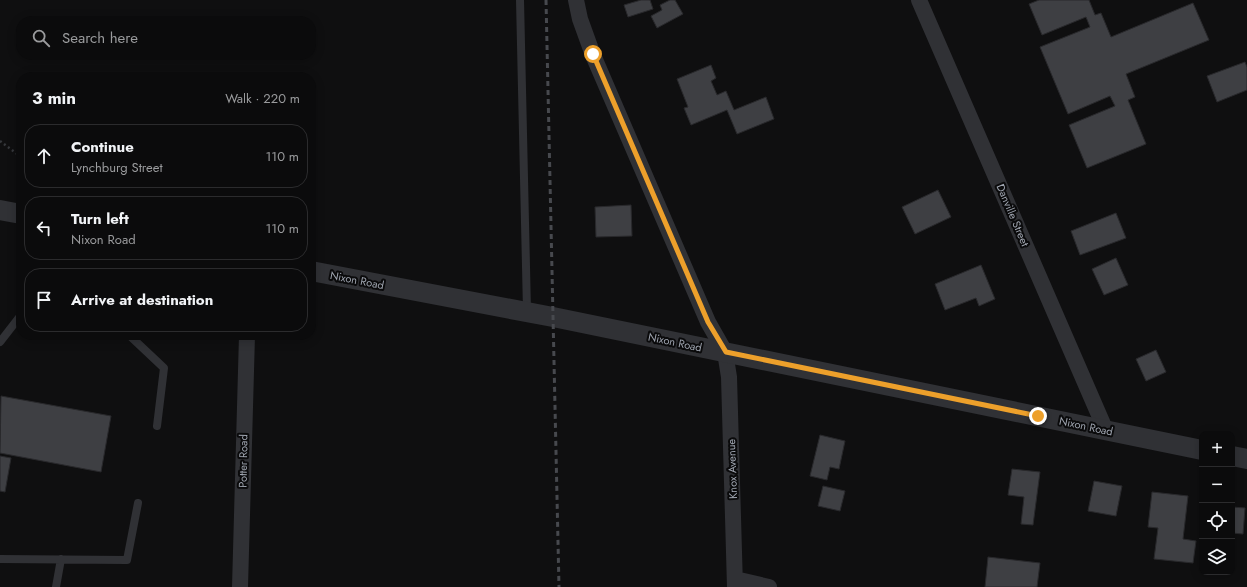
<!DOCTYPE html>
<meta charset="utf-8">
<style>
:root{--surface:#0b0b0c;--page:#19191a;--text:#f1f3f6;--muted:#9a9b9d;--line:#2b2b2d}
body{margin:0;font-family:Jost,sans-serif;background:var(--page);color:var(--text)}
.controls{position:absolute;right:12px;bottom:12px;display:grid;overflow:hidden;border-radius:8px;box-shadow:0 2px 10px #0003}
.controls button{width:36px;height:36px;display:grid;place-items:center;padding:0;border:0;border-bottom:1px solid var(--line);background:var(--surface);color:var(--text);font:20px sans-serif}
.stop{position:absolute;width:12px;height:12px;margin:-9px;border:3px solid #eda02b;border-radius:50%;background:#fff}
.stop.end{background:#eda02b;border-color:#fff;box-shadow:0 1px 4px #0008}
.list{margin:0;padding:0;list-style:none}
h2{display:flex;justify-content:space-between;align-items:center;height:52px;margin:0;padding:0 16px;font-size:17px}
h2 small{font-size:13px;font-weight:400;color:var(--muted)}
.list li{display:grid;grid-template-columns:26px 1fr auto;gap:12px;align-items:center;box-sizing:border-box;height:64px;margin:0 8px 8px;padding:0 8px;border:1px solid var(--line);border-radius:16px}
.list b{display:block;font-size:15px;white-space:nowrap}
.list p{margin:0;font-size:13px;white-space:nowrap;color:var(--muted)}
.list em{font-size:13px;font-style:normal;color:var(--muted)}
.icon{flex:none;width:22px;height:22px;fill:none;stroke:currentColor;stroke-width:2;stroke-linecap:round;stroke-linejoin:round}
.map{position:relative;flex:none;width:1247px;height:587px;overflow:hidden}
.search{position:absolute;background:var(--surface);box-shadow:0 2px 10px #0003;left:16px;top:16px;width:300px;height:44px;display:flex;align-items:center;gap:10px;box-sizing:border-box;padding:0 14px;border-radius:16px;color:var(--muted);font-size:15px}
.panel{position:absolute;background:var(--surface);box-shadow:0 2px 10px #0003;left:16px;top:72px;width:300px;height:268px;border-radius:16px}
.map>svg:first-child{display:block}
</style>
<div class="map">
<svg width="1247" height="587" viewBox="0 0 1247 587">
<rect width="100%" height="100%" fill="#0f0f10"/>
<path fill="#3e3f43" stroke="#29292c" d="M641,0H650L653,9L628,17L624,5Z
M670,0H675L683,14L657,28L651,16L662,10L660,5Z
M1039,0H1089L1095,15L1101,13L1111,37L1193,3L1209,40L1126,74L1135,97L1128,100L1146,144L1087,168L1069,125L1115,106L1110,96L1068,114L1040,47L1090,27L1086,17L1042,35L1029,4Z
M1245,62L1247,67V90L1217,102L1207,76Z
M711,65L716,78L711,81L717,95L726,91L734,110L766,97L774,119L737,134L727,110L691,125L684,108L688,107L677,79Z
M938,190L951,217L915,234L902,207Z
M631,205L632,236L596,237L595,207Z
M1116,213L1126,238L1080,255L1071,231Z
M1116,258L1128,285L1104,295L1092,269Z
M981,265L995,299L979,306L976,298L945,310L935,284Z
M1156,350L1166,372L1146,381L1136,359Z
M1,396L111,416L101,472L0,453Z
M820,435L845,441L839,469L830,467L827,480L810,476Z
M0,456L11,458L5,492L0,491Z
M1012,469L1040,472L1033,525L1021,524L1024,497L1008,495Z
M1094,481L1122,486L1116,516L1088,511Z
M823,486L845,491L840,511L818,506Z
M1152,492L1188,496L1183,539L1196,541L1193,563L1154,559L1158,528L1148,527Z
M1232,507L1245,508L1243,534L1232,533Z
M988,557L1040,563L1037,587H985Z"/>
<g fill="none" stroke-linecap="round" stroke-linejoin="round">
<path stroke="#36383c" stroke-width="2.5" stroke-dasharray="2 3" stroke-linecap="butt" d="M0,141L21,157"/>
<path stroke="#303135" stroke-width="8" d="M520,0L527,311
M129,335L164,368L157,426
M0,342L21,315
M0,559L127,560L138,503
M56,587L61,559"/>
<path stroke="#303135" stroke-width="16" d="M576,0L580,19L593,55L708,322L725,352L729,377L735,587
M919,0L1106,431
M735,579L769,587
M240,587L247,335"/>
<path stroke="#303135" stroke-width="20" d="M0,210L21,214
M311,271L553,317L1202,450
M1232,456L1247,459"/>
<path stroke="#47494e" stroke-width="3" stroke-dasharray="5 4" stroke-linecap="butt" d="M546,0L559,587"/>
</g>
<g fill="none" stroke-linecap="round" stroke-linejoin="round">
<path stroke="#eda02b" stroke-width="5" d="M593,54L708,322L726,352L1038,416"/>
</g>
<g text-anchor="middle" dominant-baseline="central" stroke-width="4" stroke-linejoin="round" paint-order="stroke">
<g font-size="11" fill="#a0a6b1" stroke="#0a0a0b">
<text transform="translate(1013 215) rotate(67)">Danville Street</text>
<text transform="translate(357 280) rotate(11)">Nixon Road</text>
<text transform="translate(675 342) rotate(12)">Nixon Road</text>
<text transform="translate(1086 426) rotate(12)">Nixon Road</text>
<text transform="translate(243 461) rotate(-89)">Potter Road</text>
<text transform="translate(732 469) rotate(-92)">Knox Avenue</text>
</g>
</g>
</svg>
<div class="controls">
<button>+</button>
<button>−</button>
<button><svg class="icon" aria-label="locate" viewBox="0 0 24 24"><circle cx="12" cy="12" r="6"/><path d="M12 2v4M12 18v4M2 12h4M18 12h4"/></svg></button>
<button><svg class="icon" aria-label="layers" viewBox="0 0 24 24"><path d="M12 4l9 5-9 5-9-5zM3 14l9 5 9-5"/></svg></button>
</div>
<div class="stop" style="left:593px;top:54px"></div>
<div class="stop end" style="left:1038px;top:416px"></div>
<div class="search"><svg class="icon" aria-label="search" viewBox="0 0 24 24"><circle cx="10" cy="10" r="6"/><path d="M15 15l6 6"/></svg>Search here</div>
<section class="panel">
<h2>3 min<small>Walk · 220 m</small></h2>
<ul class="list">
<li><svg class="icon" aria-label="ahead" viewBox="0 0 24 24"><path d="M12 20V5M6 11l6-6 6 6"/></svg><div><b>Continue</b><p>Lynchburg Street</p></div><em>110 m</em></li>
<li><svg class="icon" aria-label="left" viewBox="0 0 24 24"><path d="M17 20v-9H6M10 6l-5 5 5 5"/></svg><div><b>Turn left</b><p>Nixon Road</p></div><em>110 m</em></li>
<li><svg class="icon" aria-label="arrive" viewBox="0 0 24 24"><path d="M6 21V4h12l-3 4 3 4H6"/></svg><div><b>Arrive at destination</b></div></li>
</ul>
</section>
</div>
